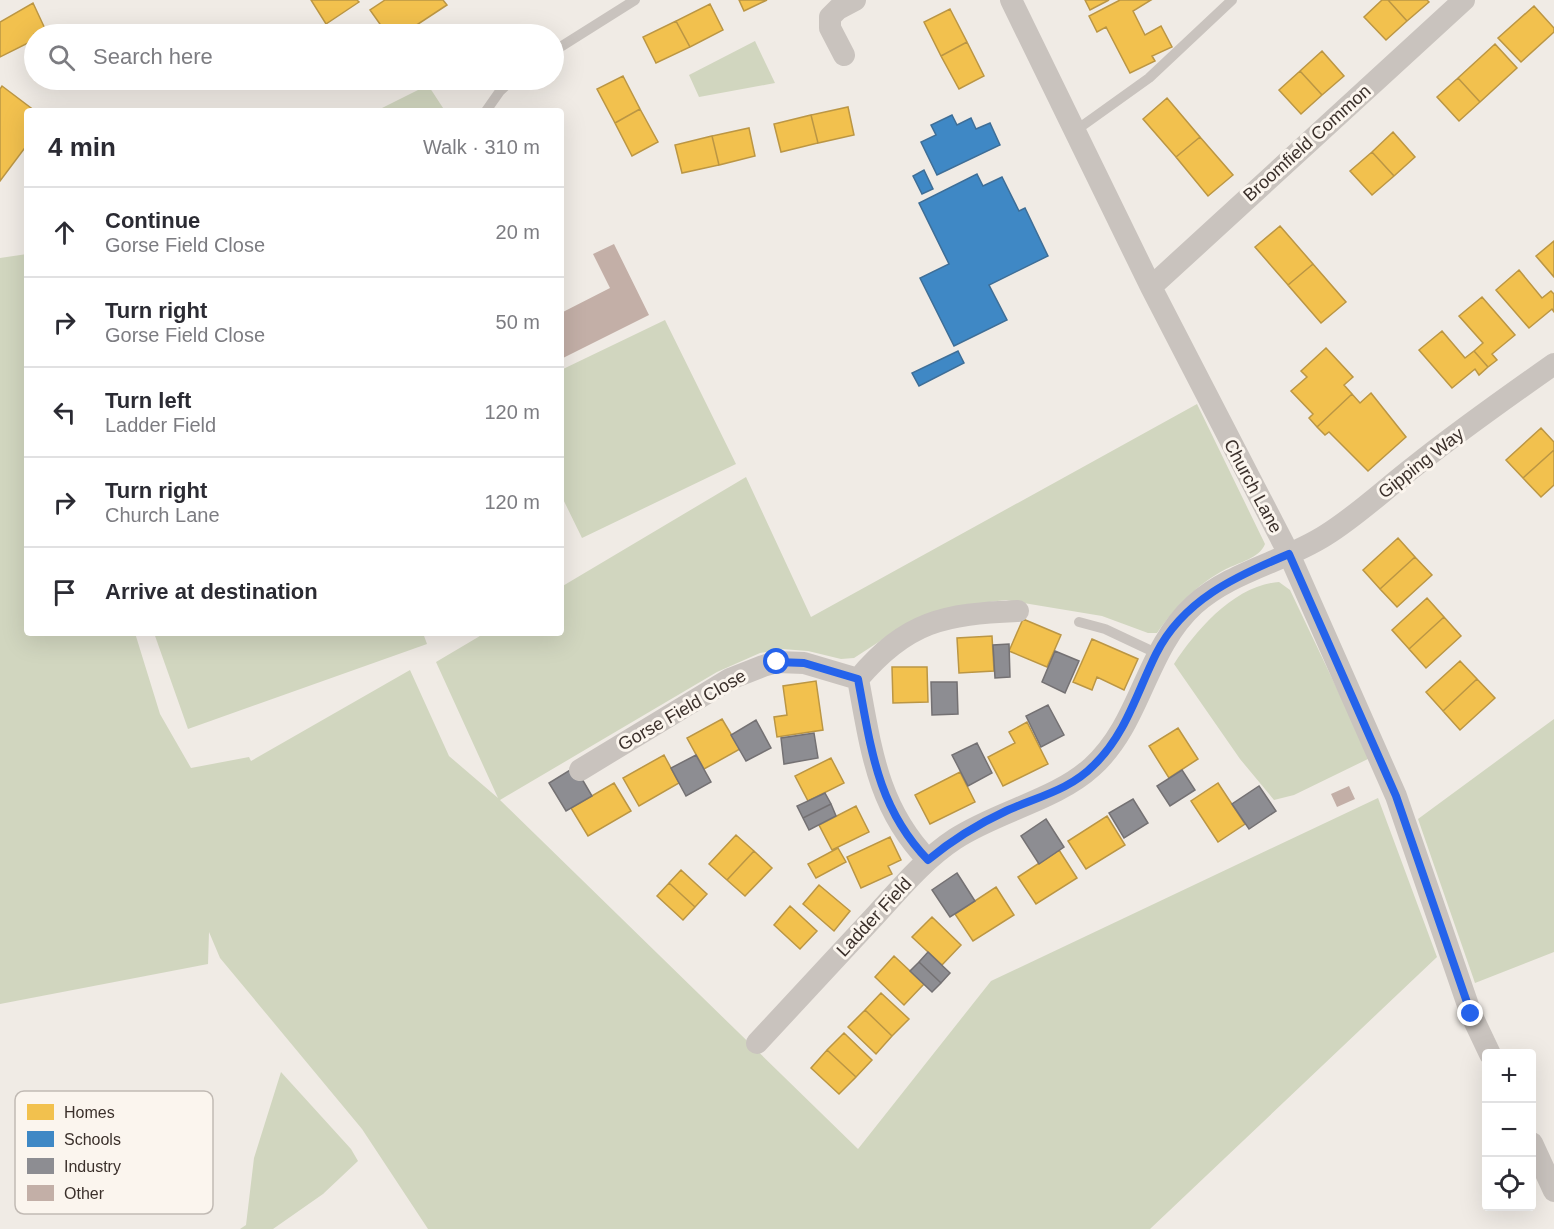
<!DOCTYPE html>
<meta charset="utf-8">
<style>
:root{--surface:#fff;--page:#f2f2f3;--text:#2b2b33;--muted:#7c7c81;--line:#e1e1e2}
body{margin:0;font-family:Helvetica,sans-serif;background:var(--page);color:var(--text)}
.controls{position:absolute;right:18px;bottom:18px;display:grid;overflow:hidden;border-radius:6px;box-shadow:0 6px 24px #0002}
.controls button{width:54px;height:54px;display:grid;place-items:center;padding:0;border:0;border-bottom:2px solid var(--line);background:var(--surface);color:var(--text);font:30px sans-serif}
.stop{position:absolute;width:18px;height:18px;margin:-14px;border:4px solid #2563eb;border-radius:50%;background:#fff}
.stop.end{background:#2563eb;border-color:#fff;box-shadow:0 2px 6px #0008}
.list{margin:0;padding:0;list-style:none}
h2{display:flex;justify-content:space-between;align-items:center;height:78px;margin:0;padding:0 24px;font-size:26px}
h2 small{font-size:20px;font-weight:400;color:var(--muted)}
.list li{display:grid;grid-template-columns:39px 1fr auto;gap:18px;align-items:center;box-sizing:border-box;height:90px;padding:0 24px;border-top:2px solid var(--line)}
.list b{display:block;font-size:22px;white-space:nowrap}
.list p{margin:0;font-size:20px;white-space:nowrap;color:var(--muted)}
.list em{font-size:20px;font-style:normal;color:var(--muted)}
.icon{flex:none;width:33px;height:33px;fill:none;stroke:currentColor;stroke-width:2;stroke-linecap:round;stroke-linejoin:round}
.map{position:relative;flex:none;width:1554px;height:1229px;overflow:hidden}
.search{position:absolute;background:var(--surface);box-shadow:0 6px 24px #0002;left:24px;top:24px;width:540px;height:66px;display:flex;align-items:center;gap:15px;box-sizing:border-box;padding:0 21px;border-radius:33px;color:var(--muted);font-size:22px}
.panel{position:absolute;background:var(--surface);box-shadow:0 6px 24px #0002;left:24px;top:108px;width:540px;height:528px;border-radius:6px}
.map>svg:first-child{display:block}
</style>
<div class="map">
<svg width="1554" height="1229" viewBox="0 0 1554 1229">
<rect width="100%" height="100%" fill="#f0ebe5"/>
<path fill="#d1d6bf" d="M755,41L775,83L699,97L689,75Z
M428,85L445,111H376Z
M27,254V633H135L160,714L191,768L249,757L251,761L410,670L449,756L498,798L436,662L485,633H561V587L746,477L811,617L1197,404L1265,544C1260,558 1238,563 1226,569C1196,585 1176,606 1157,633H1148L1102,616L1006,600L989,602L911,621L854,658L841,659L808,651L782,649L760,653L717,672L500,800L858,1149L991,981L1378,798L1437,957L1150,1229H428L362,1129L220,958L209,932L208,964L0,1004V258Z
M665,320L736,464L582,538L561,495V370Z
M1279,582L1290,590L1370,758L1294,795L1274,800L1240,759L1174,664C1196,630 1235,585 1279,582Z
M154,633H423L427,644L188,729Z
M1554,719V952L1475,983L1418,819Z
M281,1072L351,1149L358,1161L323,1194L273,1229H240L246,1225L254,1158Z"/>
<path fill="#f2c14e" stroke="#bb9644" stroke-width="1.5" d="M311,0H357L359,2L326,24Z
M385,0H443L447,5L403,34H387L370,10Z
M739,0H767L744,11Z
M1085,0H1109L1090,10Z
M1120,0H1151L1133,11L1145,35L1161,26L1172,47L1152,56L1155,61L1130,73L1106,27L1097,32L1089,16Z
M1382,0H1388L1407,21L1386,40L1364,17Z
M1388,0H1427L1429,2L1407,21Z
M33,3L47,33L34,34V40L0,57V22Z
M710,4L723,30L690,47L676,21Z
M1534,6L1554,28V32L1521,62L1498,38Z
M950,9L967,42L941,56L924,22Z
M676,21L690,47L656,63L643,37Z
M967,42L984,76L959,89L941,56Z
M1495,44L1517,68L1480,102L1458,78Z
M1322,51L1344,76L1322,95L1300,71Z
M1300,71L1322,95L1301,114L1279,90Z
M623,76L640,109L615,123L597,89Z
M1458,78L1480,102L1459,121L1437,97Z
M2,86L35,111H27V145L0,181V89Z
M1167,98L1200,137L1176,157L1143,119Z
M848,107L854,135L818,143L811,115Z
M640,109L658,142L632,156L615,123Z
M811,115L818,143L781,152L774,124Z
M749,128L755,156L719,165L712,136Z
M1393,132L1415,157L1394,176L1372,152Z
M712,136L719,165L682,173L675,145Z
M1200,137L1233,175L1208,196L1176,157Z
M1372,152L1394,176L1372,195L1350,171Z
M1280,226L1313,264L1288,285L1255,247Z
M1554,241V277L1536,256Z
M1313,264L1346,302L1321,323L1288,285Z
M1519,270L1542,298L1551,291L1554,294V312L1552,309L1529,328L1496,290Z
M1482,297L1515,335L1492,354L1497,360L1488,367L1474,351L1483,343L1459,316Z
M1442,331L1465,358L1474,351L1488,367L1479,375L1475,369L1452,388L1419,350Z
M1326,348L1353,377L1344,385L1352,394L1317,427L1309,418L1313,414L1291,391L1307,377L1301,371Z
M1371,393L1406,437L1368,471L1329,432L1325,435L1317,427L1352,394L1360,403Z
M1541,428L1554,442V450L1523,478L1506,460Z
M1554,450V485L1541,497L1523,478Z
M1398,538L1415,557L1380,589L1363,570Z
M1415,557L1432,575L1397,607L1380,589Z
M1427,598L1444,617L1409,649L1392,630Z
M1444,617L1461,636L1426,668L1409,649Z
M1023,619L1061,635L1047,667L1009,651Z
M992,636L994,671L959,673L957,638Z
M1092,639L1138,659L1124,690L1097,677L1092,690L1073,682Z
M1460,661L1477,679L1443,711L1426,692Z
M892,667H927L928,702L893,703Z
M1477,679L1495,698L1460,730L1443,711Z
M816,681L823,730L777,737L774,717L787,715L783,686Z
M722,719L740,749L704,769L687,738Z
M1027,722L1048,764L1003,786L988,757L1015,743L1009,732Z
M1178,728L1198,759L1169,778L1149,746Z
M664,755L679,783L639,806L623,778Z
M831,758L844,783L808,801L795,776Z
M960,772L975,802L930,824L915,795Z
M614,783L631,811L588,836L571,808Z
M1218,783L1245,824L1218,842L1191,801Z
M856,806L869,832L832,850L819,825Z
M1107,816L1125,845L1086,869L1068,841Z
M736,835L754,851L727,880L709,864Z
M890,837L901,860L888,866L892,874L861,888L847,857Z
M838,848L846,862L816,878L808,864Z
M1059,850L1077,878L1036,904L1018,877Z
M754,851L772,868L745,896L727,880Z
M681,870L707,894L695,907L669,883Z
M669,883L695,907L683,920L657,896Z
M819,885L850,911L834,931L803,904Z
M996,887L1014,915L973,941L955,914Z
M790,906L817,931L800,949L774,925Z
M932,917L961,945L942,965L912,937Z
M894,956L924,984L904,1005L875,977Z
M881,993L909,1019L892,1036L865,1010Z
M865,1010L892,1036L876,1054L848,1027Z
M844,1033L872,1060L856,1077L827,1050Z
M827,1050L856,1077L839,1094L811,1068Z"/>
<path fill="#3f88c5" stroke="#3e6e97" stroke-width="1.5" d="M952,115L957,125L971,118L976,129L990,123L1000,145L937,175L921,142L936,135L931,125Z
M924,170L933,189L922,194L913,176Z
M977,174L983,186L1002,177L1019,211L1025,208L1048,256L989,285L1007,320L954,346L920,278L949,264L919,203Z
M958,351L964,363L919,386L912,373Z"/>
<path fill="#8d8d92" stroke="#747173" stroke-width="1.5" d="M1009,644L1010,677L995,678L993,645Z
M1055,651L1079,661L1065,693L1042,682Z
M931,682H957L958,714L932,715Z
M1048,705L1064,735L1041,747L1026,716Z
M756,720L771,748L746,761L731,735Z
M814,733L818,758L784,764L781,738Z
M977,743L992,773L968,786L952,755Z
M696,755L711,782L686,796L671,768Z
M575,767L592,796L566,811L549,783Z
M1182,770L1195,790L1170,806L1157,786Z
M1259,786L1276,811L1249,829L1232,804Z
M825,793L831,804L803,818L797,806Z
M1133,799L1148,823L1124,838L1109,813Z
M831,804L836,816L809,830L803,818Z
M1046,819L1064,847L1039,864L1021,836Z
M957,873L975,901L950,917L932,890Z
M928,952L950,973L941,983L919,962Z
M919,962L941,983L932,992L910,971Z"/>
<path fill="#c3afa7" d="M614,244L649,315L561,359V313L610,288L593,254Z
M1349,786L1355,799L1337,807L1331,794Z"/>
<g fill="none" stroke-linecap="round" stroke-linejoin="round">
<path stroke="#c9c3be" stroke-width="10" d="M554,51L635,0
M486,111L500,91L512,80
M1075,131L1149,78L1232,0
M1079,622L1105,629L1156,653"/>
<path stroke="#c9c3be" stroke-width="22" d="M1011,0L1151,287L1289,554L1396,796L1471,1014L1490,1054
M844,55L830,28V17L838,9L855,0
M1151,287L1464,0
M580,770L730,679L763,666L777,662L804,663L858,679
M928,860C877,807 871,748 858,679C907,621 944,614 1018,611
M757,1043C796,1001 835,959 874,917C899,890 923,860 955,839C998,811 1056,800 1092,767C1141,723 1145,650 1194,605C1232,571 1284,562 1326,535C1358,515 1385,489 1415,466C1460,430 1507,397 1554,364
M1532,1143L1554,1191"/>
</g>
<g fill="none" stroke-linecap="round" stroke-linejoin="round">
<path stroke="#2563eb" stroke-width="8" d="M777,662L804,663L858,679C871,748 877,807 928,860C952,840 978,824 1006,811C1037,797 1070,790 1094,765C1126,734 1137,692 1156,654C1183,600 1236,576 1289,554L1396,796L1471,1014"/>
</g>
<g text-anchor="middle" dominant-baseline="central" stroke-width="6" stroke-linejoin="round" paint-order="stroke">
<g font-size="18" fill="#3b302b" stroke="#fbf5ee">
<text transform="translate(1307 143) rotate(-42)">Broomfield Common</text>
<text transform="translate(1421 463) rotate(-38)">Gipping Way</text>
<text transform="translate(1253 486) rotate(62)">Church Lane</text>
<text transform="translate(682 710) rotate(-30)">Gorse Field Close</text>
<text transform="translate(874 917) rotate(-47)">Ladder Field</text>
</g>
</g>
<rect x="15" y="1091" width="198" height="123" rx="9" fill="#fbf5ee" stroke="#c1bab4" stroke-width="1.5"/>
<rect x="27" y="1104" width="27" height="16" fill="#f2c14e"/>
<rect x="27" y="1131" width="27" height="16" fill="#3f88c5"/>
<rect x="27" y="1158" width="27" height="16" fill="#8d8d92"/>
<rect x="27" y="1185" width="27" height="16" fill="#c3afa7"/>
<g font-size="16" fill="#3b302b">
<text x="64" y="1118">Homes</text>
<text x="64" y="1145">Schools</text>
<text x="64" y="1172">Industry</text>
<text x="64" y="1199">Other</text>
</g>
</svg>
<div class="controls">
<button>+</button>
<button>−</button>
<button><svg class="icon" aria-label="locate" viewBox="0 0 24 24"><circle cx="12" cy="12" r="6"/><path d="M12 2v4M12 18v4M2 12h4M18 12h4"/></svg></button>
</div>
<div class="stop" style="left:777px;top:662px"></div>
<div class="stop end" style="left:1471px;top:1014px"></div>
<div class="search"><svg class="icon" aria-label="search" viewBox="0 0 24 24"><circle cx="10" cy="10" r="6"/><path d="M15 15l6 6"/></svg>Search here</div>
<section class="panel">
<h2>4 min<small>Walk · 310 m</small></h2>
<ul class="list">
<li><svg class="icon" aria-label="ahead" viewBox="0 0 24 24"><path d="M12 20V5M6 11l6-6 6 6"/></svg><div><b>Continue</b><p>Gorse Field Close</p></div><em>20 m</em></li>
<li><svg class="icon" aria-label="right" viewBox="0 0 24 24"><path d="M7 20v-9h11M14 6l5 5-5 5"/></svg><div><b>Turn right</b><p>Gorse Field Close</p></div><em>50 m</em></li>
<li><svg class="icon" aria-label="left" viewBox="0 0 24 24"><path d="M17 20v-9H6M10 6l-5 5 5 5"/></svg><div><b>Turn left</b><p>Ladder Field</p></div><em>120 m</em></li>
<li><svg class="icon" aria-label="right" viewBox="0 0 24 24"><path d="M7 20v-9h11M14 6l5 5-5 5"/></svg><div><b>Turn right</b><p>Church Lane</p></div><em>120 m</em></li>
<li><svg class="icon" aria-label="arrive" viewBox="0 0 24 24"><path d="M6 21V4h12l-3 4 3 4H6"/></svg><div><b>Arrive at destination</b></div></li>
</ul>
</section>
</div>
